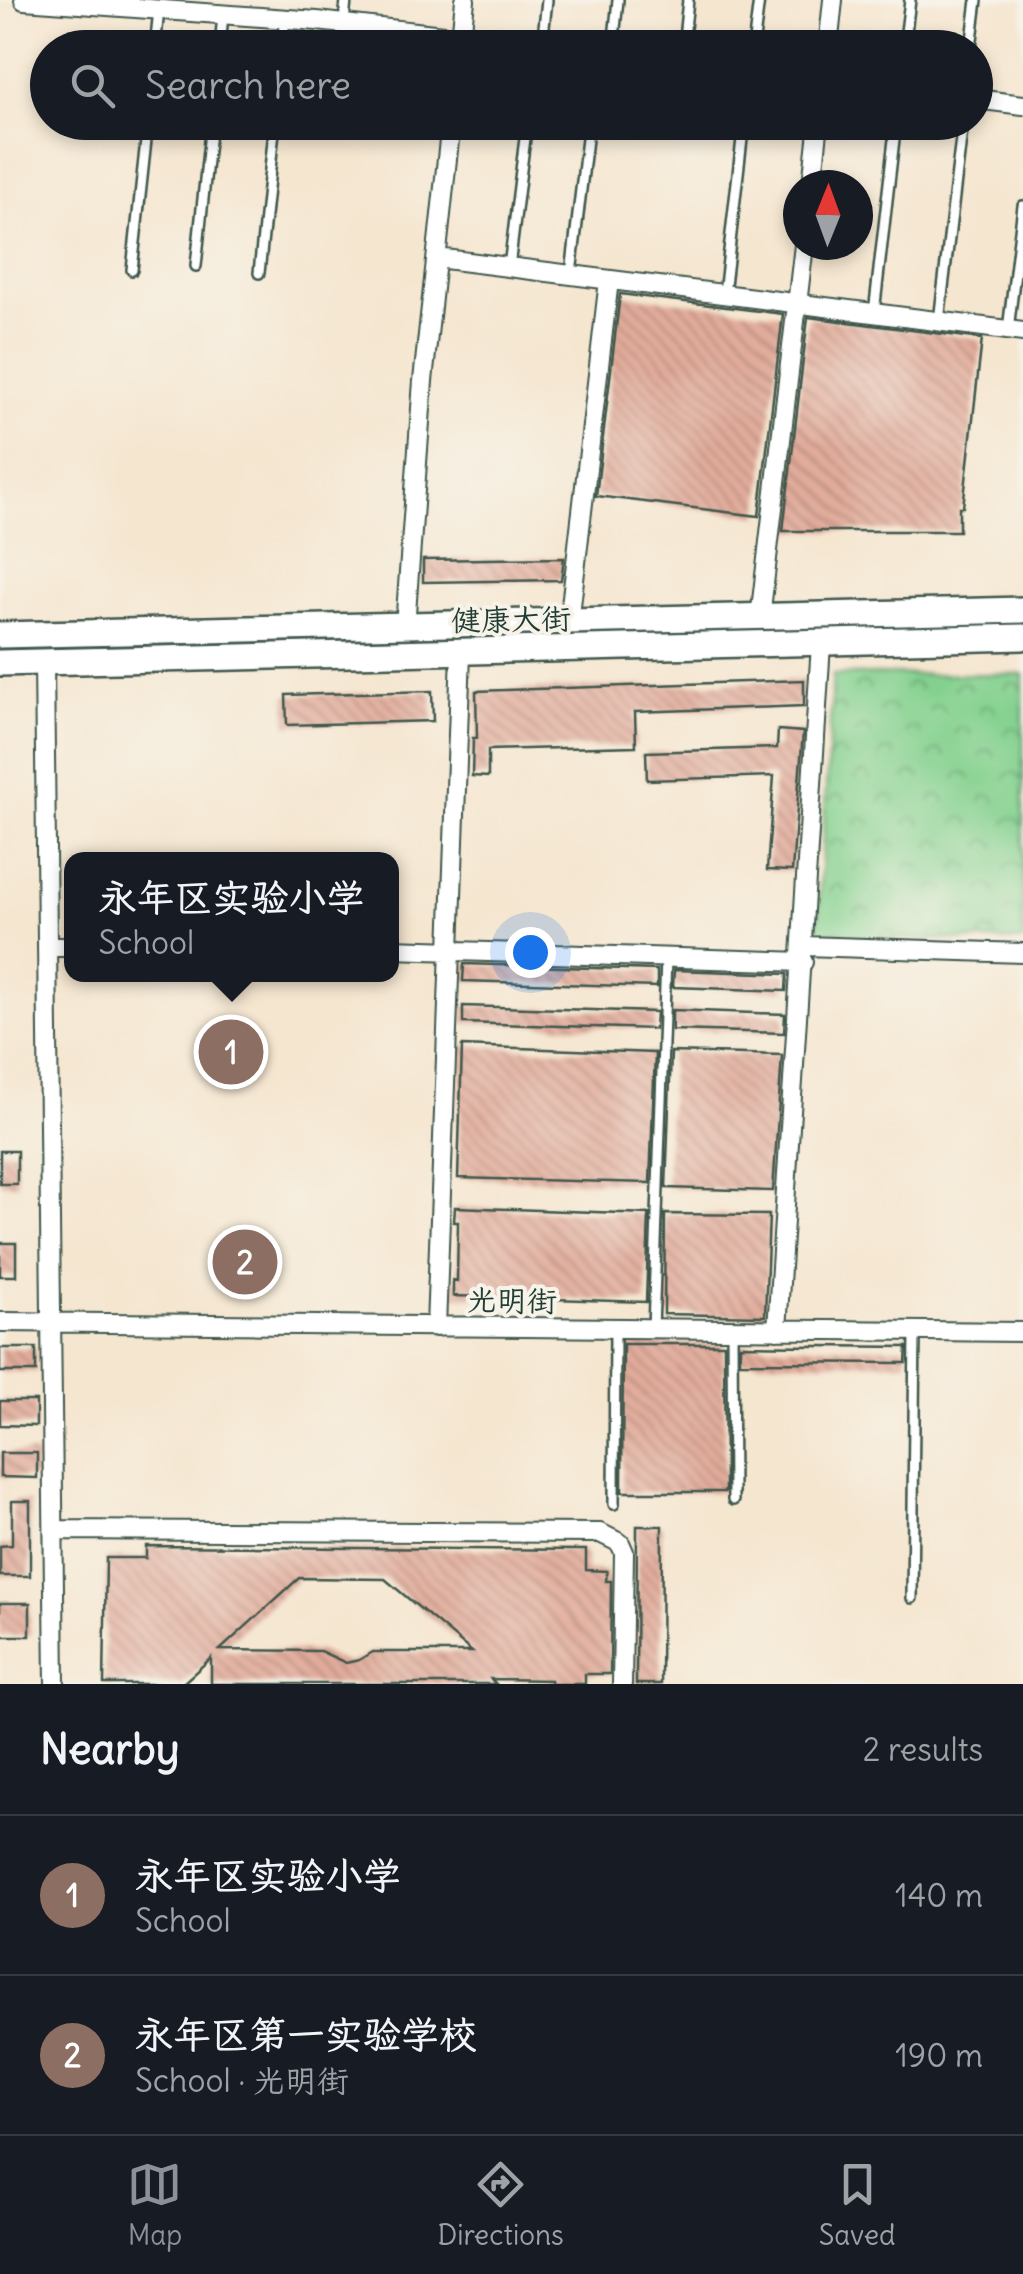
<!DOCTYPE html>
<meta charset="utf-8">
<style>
:root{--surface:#171b24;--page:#20242c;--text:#f1f3f6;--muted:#9ea1a6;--line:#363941;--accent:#8c9099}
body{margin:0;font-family:Delius,"LXGW WenKai TC",sans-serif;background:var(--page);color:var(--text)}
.compass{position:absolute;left:783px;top:170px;width:90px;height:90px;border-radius:50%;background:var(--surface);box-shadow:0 5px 15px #0003;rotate:1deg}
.you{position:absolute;left:530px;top:952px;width:35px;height:35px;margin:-25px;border:8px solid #fff;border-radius:50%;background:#1a73e8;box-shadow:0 0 0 15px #1a73e833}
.badge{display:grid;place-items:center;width:65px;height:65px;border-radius:50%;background:var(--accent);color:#fff;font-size:32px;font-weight:700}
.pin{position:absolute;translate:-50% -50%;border:5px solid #fff;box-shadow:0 2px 10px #0006}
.popup{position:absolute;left:64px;top:852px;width:335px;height:130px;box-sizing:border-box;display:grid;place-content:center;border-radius:20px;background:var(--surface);filter:drop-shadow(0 2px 8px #0005);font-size:32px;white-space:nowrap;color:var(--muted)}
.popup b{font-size:38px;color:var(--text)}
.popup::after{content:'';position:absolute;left:50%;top:100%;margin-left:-20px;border:20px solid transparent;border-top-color:var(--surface)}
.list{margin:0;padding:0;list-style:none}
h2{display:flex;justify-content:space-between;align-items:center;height:130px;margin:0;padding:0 40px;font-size:42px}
h2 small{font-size:32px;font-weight:400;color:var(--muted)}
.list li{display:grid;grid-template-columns:65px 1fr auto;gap:30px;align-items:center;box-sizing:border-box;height:160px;padding:0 40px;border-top:2px solid var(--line)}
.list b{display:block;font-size:38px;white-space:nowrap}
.list p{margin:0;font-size:32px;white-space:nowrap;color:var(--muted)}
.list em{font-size:32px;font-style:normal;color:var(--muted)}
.icon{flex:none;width:55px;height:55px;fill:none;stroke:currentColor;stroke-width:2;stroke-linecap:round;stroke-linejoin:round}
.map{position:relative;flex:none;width:1023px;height:1684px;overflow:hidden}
.search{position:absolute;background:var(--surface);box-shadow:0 5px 15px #0003;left:30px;right:30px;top:30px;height:110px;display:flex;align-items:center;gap:25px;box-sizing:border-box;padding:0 35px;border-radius:55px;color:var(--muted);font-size:38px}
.sheet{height:450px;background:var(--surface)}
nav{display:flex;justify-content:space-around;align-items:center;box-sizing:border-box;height:140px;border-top:2px solid var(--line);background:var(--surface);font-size:28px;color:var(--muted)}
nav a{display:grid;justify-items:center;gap:5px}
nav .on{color:var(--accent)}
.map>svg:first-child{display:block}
</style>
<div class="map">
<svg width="1023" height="1684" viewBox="0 0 1023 1684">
<defs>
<pattern id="park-crowns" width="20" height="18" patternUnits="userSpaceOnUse" patternTransform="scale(2.5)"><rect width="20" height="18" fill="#84d18f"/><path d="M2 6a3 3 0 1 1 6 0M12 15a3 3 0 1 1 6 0" fill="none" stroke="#6bab76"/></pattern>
<pattern id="building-back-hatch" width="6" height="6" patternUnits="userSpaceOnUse" patternTransform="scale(2.5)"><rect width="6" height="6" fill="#e2ac9b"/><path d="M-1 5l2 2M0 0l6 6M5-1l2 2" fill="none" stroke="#b78d7f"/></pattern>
</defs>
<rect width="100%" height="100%" fill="#f7f3e8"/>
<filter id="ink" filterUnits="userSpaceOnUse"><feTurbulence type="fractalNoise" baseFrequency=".01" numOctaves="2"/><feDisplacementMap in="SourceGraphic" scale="20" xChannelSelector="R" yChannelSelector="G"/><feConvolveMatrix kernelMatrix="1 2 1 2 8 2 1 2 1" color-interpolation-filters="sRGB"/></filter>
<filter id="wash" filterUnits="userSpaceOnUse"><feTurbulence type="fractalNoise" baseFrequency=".0048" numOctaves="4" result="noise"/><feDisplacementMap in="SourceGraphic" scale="40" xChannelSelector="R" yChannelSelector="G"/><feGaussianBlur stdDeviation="2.25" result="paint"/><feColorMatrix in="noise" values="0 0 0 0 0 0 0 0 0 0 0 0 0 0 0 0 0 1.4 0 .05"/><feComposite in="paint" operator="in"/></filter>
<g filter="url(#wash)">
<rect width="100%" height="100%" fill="#f5e6d0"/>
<path fill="url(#park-crowns)" stroke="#528762" stroke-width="2.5" d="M1023,674V941L817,937L833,675Z"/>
<g id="blocks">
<path fill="url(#building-back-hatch)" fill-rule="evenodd" d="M620,294L783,314L759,516L596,496Z
M808,317L982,339L963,507H959V531H783Z
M564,558L561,580L423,582V560Z
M804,680V706L635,712L636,746L488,750V777L472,776L473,738H477L476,691Z
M432,691L433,721L287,725L286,695Z
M778,730L803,732L792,871L767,870L774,776L647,780L646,752L777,748Z
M464,964L657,970V987L463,981Z
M674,970L787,974L786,991L673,987Z
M463,1006L656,1012L655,1029L463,1023Z
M672,1010L785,1014L784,1033L672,1030Z
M462,1046L655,1053L650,1183L458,1178Z
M671,1052L782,1055L773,1191L666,1188Z
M0,1151H17V1184H0Z
M455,1207L649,1214L646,1302L453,1296V1280L457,1281L458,1222H454Z
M665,1214L769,1215L765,1316L664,1314Z
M0,1243H16V1276H0Z
M623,1344H724L725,1492H622Z
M740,1345L907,1347L906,1363L740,1362Z
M0,1348H36V1372H0Z
M0,1401H36V1426L0,1425Z
M0,1453H37V1478L0,1477Z
M12,1501H30V1576H0V1546L12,1545Z
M637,1526H662L661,1684H636Z
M146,1546L586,1550V1570L607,1571L606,1581H611L610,1674H585V1684H551V1680L491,1679L496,1684H211V1658L182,1684H104L106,1558H146ZM299,1578L385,1579L472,1652H372L359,1660L346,1663L320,1651L220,1650Z
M0,1603H30V1636H0Z"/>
</g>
</g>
<g filter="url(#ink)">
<use href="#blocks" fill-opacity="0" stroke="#3f564b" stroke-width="2.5"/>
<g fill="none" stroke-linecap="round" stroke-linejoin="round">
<defs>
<path id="lane" d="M344,23L346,0
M542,45L547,0
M155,48L159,10
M220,48L223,14
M282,48L285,19
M613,48L618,0
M683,48L688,0
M753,48L759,0
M904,48L910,0
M971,48L977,0
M196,266L211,122
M509,267L527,122
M132,270L148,122
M259,273L275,122
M571,274L589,122
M724,294L744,122
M874,313L896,122
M939,321L963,122
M1008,330L1023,206
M653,1329L666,958
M732,1329L733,1500
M614,1504L615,1329
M912,1598L915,1331"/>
<path id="street" d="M24,0L317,21L562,48
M460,48L465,0
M828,48L833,0
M976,99L1023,105
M812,185L819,122
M437,258L1023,332
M760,618L804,245
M569,623L609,280
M405,627L423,381L451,122
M44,661L55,1684
M804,946L1023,953
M48,947H71
M391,949L803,962
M0,1322L1023,1332
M436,1327L461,653
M777,1330L821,644
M54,1530L600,1533L620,1543L624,1552L622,1684"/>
<path id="secondary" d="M0,635L1023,610
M0,663L1023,637"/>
</defs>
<use href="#lane" stroke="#3f564b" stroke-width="14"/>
<use href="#street" stroke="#3f564b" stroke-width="22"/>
<use href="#secondary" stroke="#3f564b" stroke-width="30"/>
<use href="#lane" stroke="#fff" stroke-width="9"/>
<use href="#street" stroke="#fff" stroke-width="18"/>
<use href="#secondary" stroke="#fff" stroke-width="25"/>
</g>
</g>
<g text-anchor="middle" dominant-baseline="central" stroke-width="8" stroke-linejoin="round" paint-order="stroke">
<g font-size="30" fill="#1f3d34" stroke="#f7f3e8">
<text transform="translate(511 619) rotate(-1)">健康大街</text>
<text transform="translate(512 1300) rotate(1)">光明街</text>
</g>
</g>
</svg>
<svg class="compass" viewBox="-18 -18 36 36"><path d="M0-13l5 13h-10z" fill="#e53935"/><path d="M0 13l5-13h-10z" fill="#9ea1a6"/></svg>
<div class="you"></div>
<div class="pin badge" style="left:231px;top:1052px;background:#8d6e63">1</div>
<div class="popup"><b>永年区实验小学</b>School</div>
<div class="pin badge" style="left:245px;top:1262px;background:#8d6e63">2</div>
<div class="search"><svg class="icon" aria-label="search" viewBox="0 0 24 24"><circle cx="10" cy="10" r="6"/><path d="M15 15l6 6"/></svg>Search here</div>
</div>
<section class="sheet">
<h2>Nearby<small>2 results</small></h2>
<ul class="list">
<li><span class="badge" style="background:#8d6e63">1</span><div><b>永年区实验小学</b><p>School</p></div><em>140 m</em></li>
<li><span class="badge" style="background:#8d6e63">2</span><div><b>永年区第一实验学校</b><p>School · 光明街</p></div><em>190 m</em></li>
</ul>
</section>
<nav>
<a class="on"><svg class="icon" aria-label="map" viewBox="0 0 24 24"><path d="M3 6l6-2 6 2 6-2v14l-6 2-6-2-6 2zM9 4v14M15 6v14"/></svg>Map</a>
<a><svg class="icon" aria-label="directions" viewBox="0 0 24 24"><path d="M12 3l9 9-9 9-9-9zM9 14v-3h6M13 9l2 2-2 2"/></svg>Directions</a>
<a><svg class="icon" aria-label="saved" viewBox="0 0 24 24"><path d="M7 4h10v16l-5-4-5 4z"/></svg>Saved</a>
</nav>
